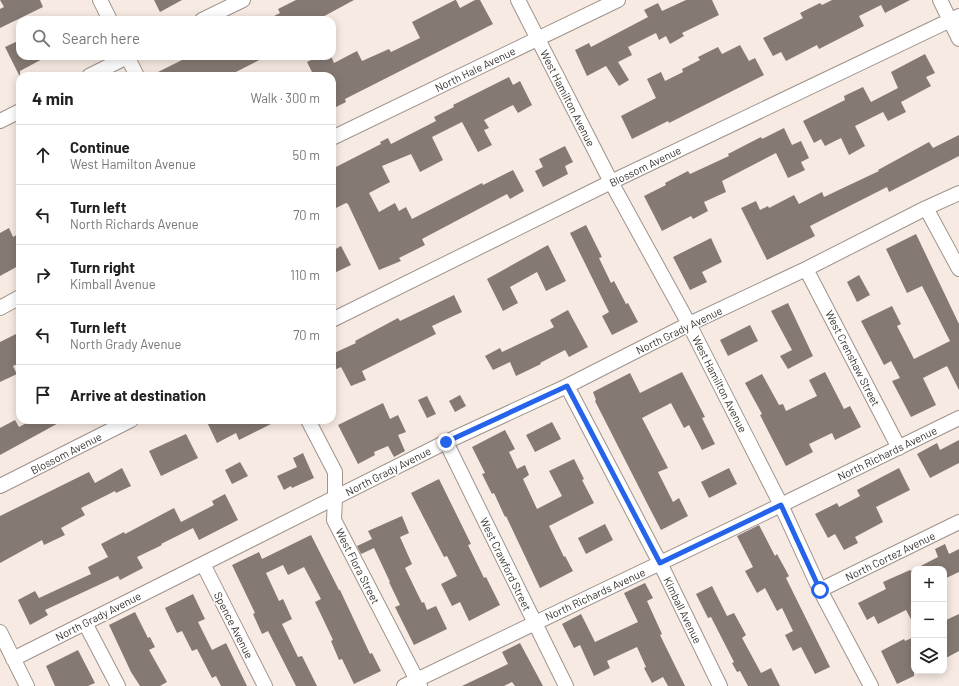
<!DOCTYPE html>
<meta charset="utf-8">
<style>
:root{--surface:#fff;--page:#f6f6f6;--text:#222;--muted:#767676;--line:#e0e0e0}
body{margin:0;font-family:Barlow,sans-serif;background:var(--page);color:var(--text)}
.controls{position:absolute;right:12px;bottom:12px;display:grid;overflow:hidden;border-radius:8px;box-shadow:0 2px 10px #0003}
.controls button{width:36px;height:36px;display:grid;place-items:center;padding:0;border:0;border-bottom:1px solid var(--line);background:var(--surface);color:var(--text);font:20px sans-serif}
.stop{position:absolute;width:12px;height:12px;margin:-9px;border:3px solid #2563eb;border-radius:50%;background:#fff}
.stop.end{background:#2563eb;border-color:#fff;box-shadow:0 1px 4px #0008}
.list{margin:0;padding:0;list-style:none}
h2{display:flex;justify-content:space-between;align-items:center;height:52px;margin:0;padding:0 16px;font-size:17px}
h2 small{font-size:13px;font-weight:400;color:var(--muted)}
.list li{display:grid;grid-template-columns:26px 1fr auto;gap:12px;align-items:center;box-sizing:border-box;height:60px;padding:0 16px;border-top:1px solid var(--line)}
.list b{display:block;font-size:15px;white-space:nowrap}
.list p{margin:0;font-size:13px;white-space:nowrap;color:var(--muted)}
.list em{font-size:13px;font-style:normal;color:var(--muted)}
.icon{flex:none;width:22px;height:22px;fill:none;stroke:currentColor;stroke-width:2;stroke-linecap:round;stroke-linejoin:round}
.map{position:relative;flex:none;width:959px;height:686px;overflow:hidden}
.search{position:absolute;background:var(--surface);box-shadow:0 2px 10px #0003;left:16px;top:16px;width:320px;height:44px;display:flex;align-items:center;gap:10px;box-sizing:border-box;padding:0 14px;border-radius:12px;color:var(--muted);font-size:15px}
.panel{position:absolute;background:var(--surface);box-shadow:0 2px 10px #0003;left:16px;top:72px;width:320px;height:352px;border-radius:12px}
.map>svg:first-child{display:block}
</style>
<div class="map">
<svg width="959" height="686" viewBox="0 0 959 686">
<rect width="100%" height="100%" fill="#f6eae2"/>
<path fill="#857a73" d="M0,0H40L43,7L0,28V9L4,7Z
M154,0H182L160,12Z
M296,0H354L317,20H266L280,13L278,9Z
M455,0H456L460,8L475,0H480L493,24L345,99L346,102L332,109V76H314L307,62L319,56H331L334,63L357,51L362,61L389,49L391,52L420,38L412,22Z
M686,0H712L719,15L682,33L684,36L670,44L666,36L659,40L656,33L628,47L632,55L618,62L629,80L619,86L606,66L587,76L575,50L589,43L591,47L648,17L644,10L658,3L662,11Z
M832,0H910L885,13L881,5L859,16L864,26L819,49L817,45L786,61L781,52L773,56L763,38L803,18L800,13L820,3L822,5Z
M20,40V56H48L20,71V77L5,47Z
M740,45L749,61L755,58L764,75L669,123L668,121L632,139L621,116L656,98L647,79L661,72L665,81L683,72L682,69L700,60L698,57L718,47L722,54Z
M925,54L935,73L926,77L931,86L901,102L906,112L888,121L883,112L855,126L865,146L849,155L841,138L825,146L821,139L814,143L803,121L845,100L844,96L863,87L871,102L898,88L891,72Z
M190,56H267L228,76H150Z
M509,77L513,85L520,81L532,105L518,113L513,105L484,120L489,128L484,130L492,145L478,152L462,122L432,137L443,160L420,172L411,154L382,166L390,182L369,193L379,212L395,203L399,211L406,207L412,219L482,183L483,185L513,170L524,191L510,199L507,194L422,239L425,245L399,258L401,261L379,270L348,204L346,203L332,210V169L381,144L380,142L388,138L391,144L436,121L434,117L454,107L453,105Z
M784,128L792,145L801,141L809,158L801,162L805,170L788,178L776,153L722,181L726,192L704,202L708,211L693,219L691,216L662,231L644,196L666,185L665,183L688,171L690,174L729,156L728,154L761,137L762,139Z
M959,135V156L889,192L887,187L810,226L815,236L767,260L741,208L756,201L760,210L768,206L769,208L794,195L799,204L822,192L824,197L879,171L878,170L929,142L933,148Z
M565,146L573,162L565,166L568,174L543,187L535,171L543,167L539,159Z
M586,225L602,257L599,258L611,283L614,281L626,304L628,303L638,322L612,335L602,316L609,312L570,233Z
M9,228L13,237L20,233V265L0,276V233Z
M916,234L959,324V390L947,366L923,378L936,405L911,417L892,381L900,378L891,361L884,365L861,321L892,306L901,324L897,326L914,359L950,341L922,286L907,293L886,249Z
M711,238L722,262L702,272L707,282L690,290L673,257Z
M548,245L566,281L546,291L537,272L510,287L518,303L503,311L487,279Z
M341,246L351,265L332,274V251Z
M859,275L870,295L857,302L847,282Z
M454,295L462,312L432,326L436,334L362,371L366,380L351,386L341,367L332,371V354L356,343L355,341L398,318L400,321Z
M788,303L813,356L788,369L780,356L792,350L771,311Z
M568,310L588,347L569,357L565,350L540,363L541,364L516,376L510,362L493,370L485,356L500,348L502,352L544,332L554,327L550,320Z
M750,325L758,341L728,356L720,340Z
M20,332V363L13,366L17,374L0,382V342Z
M682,372L705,417L702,418L715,444L702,450L689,425L684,428L671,403L642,418L668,468L658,472L673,502L679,498L688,516L661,530L649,507L595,401L596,400L593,392L630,373L640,393Z
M825,372L844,409L850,406L861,427L835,440L832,433L809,444L813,452L786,466L760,415L762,414L745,383L762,374L779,405L783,404L786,411L817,396L809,380Z
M460,395L466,406L455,412L449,401Z
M427,396L436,414L427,418L418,400Z
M383,403L390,419L398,415L406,432L398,435L405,451L394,457L388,446L374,452L375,455L358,464L338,425Z
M15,420L19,427L32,420H64L0,455V428Z
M206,420H279L239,440L236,433L217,443Z
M552,422L561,439L535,452L526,435Z
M505,430L515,449L509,452L517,469L525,465L529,475L523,479L537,509L562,496L549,471L574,459L584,479L582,480L594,503L549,526L564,557L565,556L573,571L540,588L506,516L505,517L494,493L492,494L482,474L485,473L472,447Z
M186,434L198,458L161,476L149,451Z
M959,440V463L930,478L917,454L937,443L940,450Z
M303,453L314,478L292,488L291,486L284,490L277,476L297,467L293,458Z
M240,462L248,476L232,484L225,470Z
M122,468L131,486L116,493L115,491L81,508L85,515L61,528L65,535L44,545L42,540L0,563V516L89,472L95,483Z
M729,468L737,484L709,498L701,482Z
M899,468L910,490L876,507L883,522L855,537L858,543L844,550L835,534L828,538L815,514L837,503L839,507L860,496L857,490Z
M439,479L471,544L468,545L484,578L486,577L500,605L469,621L460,602L452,606L441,584L457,576L447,556L444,557L411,493Z
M225,494L238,520L199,540L193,528L161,544L162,545L137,557L143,568L120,580L118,576L45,610L48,615L30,625L18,600L35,591L39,598L91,574L88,567L108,557L101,544L124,532L125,534L174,508L181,522L214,505L212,501Z
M402,516L409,533L400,537L412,564L405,568L422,603L424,602L427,610L436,606L447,629L414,645L395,607L400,605L389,582H390L374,548L361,554L357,546L372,539L368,531Z
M605,524L613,540L586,554L578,538Z
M759,525L775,556L777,554L789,576L786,578L830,667L815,674L801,647L793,651L785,635L793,631L782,608L777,611L765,588L757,593L745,571L753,567L737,536Z
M311,535L339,590H340L370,654L372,653L381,671L354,684L342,659L339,660L331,641L333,640L315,602L321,599L304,567L288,575L283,565L266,573L279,601L283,599L292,619L282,624L298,657L302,656L317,686H296L268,631L262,634L253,614L255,613L232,565L259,552L262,559Z
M945,544L949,554L959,549V572L944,579V569H915L938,557L935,549Z
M914,569V625L906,610L878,624L874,616L867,620L858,603L886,589L883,582L910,570L911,571Z
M645,583L653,598L647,601L662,634L660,635L685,686H668L663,677L652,683L644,668L646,667L637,647L607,661L610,668L594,676L580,645L574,648L562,624L581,614L595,642L638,622L624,593Z
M712,586L727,616L734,613L746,635L742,638L761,673L771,668L780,686H748L740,671L737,672L732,663L734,662L711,617L708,618L696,594Z
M193,594L205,619L198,622L212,650L226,643L247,686H221L216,676L212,678L197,649L192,651L182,631L177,633L165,608Z
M135,612L148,638L150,637L155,647L149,650L167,682L160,686H140L131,672L109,625Z
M959,614V651L944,659V621Z
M914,637V676L897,684L881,651L904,639L905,641Z
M520,643L543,686H515L512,682L504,686H462L508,664L502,652Z
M78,650L95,683L88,686H55L46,666Z"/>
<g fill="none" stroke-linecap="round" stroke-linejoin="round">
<defs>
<path id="minor" d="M100,0L110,20
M518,0L611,182L689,324L781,505L820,590L871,686
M940,0L959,39
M202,20L243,0
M127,56L137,76
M89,76L129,56
M0,121L20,111
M332,138L618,0
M926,208L959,269
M806,269L899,448
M0,308L20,297
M332,320L611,182L959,16
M567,386L660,563L720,686
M308,420L335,472V498L334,520L420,686
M446,442L566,686
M0,486L131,420
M203,564L265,686
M820,590L959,522
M85,623L118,686
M0,632L27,686
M13,659L446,442L567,386L689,324L806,269L926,208L959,193
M404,686L781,505L959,418"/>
</defs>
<use href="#minor" stroke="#9f938c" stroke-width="16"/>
<use href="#minor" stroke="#fff" stroke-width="14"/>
</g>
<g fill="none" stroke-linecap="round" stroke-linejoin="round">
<path stroke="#2563eb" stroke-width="5" d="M446,442L567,386L660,563L781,505L820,590"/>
</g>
<g text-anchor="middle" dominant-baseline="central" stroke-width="3" stroke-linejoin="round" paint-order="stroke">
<g font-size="11" fill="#37322f" stroke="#fff">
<text transform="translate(475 69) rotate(-26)">North Hale Avenue</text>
<text transform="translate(568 98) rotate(63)">West Hamilton Avenue</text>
<text transform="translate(645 166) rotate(-26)">Blossom Avenue</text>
<text transform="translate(679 330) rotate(-26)">North Grady Avenue</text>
<text transform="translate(853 358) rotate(63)">West Crenshaw Street</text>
<text transform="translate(720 384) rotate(63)">West Hamilton Avenue</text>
<text transform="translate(66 453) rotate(-27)">Blossom Avenue</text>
<text transform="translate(887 453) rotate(-26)">North Richards Avenue</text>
<text transform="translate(388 471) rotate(-27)">North Grady Avenue</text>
<text transform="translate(890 556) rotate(-26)">North Cortez Avenue</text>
<text transform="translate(506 564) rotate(64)">West Crawford Street</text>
<text transform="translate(358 566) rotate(63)">West Flora Street</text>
<text transform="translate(595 594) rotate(-25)">North Richards Avenue</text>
<text transform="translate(683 610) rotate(64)">Kimball Avenue</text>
<text transform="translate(98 616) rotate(-27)">North Grady Avenue</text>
<text transform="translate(234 625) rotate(63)">Spence Avenue</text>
</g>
</g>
</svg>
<div class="controls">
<button>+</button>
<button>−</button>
<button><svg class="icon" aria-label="layers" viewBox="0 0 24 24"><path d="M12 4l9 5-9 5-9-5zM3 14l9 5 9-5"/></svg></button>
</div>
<div class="stop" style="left:820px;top:590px"></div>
<div class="stop end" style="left:446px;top:442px"></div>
<div class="search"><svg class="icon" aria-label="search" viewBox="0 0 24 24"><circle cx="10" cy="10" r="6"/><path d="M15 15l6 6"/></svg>Search here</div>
<section class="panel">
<h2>4 min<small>Walk · 300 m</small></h2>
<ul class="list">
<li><svg class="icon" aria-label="ahead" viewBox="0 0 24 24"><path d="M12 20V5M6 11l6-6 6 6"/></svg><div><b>Continue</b><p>West Hamilton Avenue</p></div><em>50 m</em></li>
<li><svg class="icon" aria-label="left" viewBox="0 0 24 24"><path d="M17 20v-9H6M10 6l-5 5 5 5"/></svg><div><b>Turn left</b><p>North Richards Avenue</p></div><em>70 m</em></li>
<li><svg class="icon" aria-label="right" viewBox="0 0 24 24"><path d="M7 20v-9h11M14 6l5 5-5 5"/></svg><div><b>Turn right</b><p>Kimball Avenue</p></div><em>110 m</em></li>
<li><svg class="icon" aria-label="left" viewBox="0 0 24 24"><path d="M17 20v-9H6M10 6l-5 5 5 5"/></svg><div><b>Turn left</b><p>North Grady Avenue</p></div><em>70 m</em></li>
<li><svg class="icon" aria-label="arrive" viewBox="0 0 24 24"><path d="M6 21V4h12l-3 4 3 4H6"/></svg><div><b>Arrive at destination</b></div></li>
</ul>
</section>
</div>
